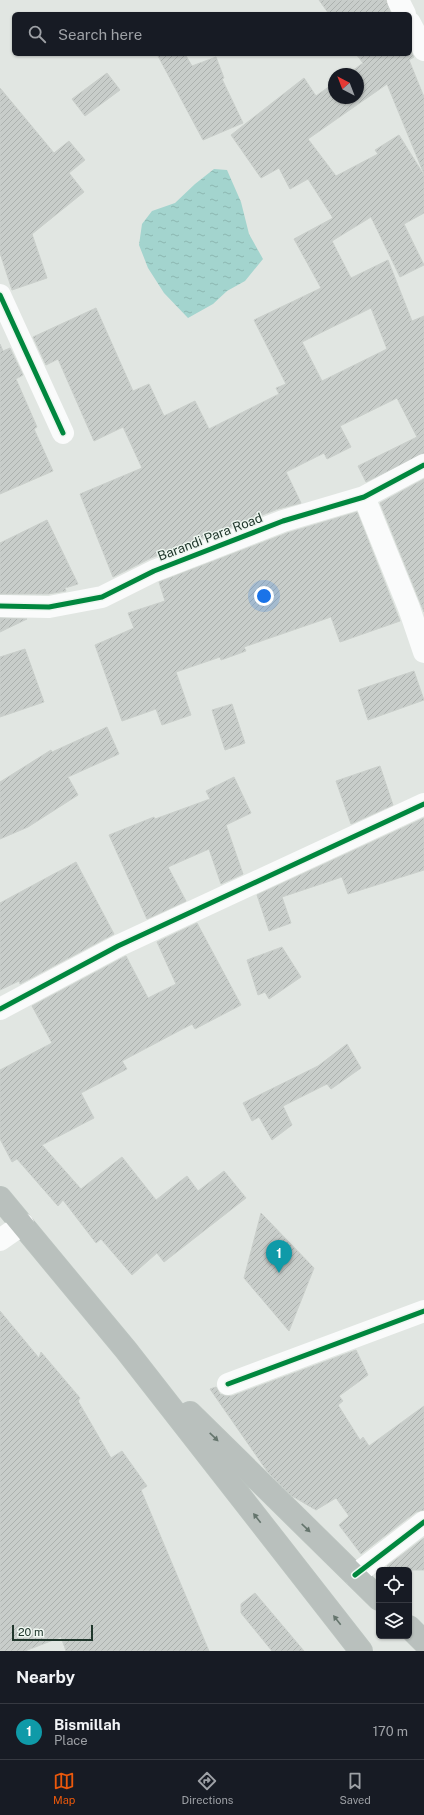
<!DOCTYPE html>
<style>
:root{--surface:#171b24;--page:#20242c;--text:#f1f3f6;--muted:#9ea1a6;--line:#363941;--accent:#ea580c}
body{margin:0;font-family:"Public Sans",sans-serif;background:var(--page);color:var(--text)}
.controls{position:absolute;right:12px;bottom:12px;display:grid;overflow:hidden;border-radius:6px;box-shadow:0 1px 3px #0004}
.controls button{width:36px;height:36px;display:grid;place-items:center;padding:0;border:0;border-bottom:1px solid var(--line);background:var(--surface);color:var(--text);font:20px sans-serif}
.compass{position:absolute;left:328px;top:68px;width:36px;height:36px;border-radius:50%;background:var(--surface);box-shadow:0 1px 3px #0004;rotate:318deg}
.scale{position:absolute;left:12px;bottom:10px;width:81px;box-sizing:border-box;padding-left:4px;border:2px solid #20372c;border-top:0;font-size:11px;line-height:14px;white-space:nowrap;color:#20372c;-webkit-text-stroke:3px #eef6f0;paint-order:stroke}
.you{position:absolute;left:264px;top:596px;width:14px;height:14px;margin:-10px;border:3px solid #fff;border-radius:50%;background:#1a73e8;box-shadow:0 0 0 6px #1a73e833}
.badge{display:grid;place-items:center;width:26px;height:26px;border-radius:50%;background:var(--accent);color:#fff;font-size:13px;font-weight:700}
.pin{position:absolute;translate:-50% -33px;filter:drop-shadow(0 1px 2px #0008)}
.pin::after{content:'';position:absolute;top:21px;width:14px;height:12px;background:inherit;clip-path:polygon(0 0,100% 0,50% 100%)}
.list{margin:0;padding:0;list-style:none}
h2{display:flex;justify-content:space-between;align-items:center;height:52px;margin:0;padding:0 16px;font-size:17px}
h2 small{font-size:13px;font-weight:400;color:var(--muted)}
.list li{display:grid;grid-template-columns:26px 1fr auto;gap:12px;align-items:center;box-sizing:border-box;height:56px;padding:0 16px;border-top:1px solid var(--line)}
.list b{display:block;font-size:15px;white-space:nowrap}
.list p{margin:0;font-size:13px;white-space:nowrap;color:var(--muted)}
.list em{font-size:13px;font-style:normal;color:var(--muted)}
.icon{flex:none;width:22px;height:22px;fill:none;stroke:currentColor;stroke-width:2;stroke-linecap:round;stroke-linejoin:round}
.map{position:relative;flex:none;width:424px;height:1651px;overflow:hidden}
.search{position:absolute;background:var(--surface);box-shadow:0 1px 3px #0004;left:12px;right:12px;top:12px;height:44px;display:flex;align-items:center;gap:10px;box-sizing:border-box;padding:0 14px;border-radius:6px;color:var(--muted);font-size:15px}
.sheet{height:108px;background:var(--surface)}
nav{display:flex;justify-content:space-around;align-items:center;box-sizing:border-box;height:56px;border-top:1px solid var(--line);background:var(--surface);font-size:11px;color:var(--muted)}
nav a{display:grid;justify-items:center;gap:2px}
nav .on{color:var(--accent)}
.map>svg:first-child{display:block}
</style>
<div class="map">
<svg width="424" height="1651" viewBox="0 0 424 1651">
<defs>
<pattern id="water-ripples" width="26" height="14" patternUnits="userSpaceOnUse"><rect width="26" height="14" fill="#a3d4ce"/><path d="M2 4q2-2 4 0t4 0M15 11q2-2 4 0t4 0" fill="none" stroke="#8cb7b1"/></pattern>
<pattern id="building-hatch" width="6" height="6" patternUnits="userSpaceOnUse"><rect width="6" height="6" fill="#c8cdca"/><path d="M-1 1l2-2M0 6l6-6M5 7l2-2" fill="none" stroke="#acb1ae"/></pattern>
</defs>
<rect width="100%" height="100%" fill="#e1e6e2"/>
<path fill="url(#water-ripples)" d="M214,169L227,170L241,202L249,234L263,259L245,281L227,291L213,304L188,318L164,293L148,268L139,245L142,224L152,211L175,203L195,184Z"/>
<path fill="url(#building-hatch)" stroke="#cacfcb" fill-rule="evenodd" d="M319,0H386L391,14H329Z
M410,50L414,57L409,60L424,97V174L387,84L308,139L336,176L378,154L375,150L399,135L424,175V213L404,224L424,265L400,277L371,217L332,241L351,278L388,260L412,321L424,316V453L366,482L358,466L417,437L397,398L340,426L351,447L327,459L324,453L286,472L301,503L278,509L151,558L113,577L80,494L142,468L123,427L94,441L58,359L46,365L33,337L96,308L133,391L149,384L164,416L195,401L209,429L279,394L276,388L286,384L254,320L321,288L294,239L333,218L308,179L290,189L279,168L261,178L231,135L304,78L316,96L334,83V98H358V74H348L363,63L356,54H410ZM371,308L387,349L322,381L302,342Z
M161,54H185L192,66L216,57L224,78L222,79L243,123L203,140L158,56Z
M107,73L120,90L85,116L72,99Z
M0,88L54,153L69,141L85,160L69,173L84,192L32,234L47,278L12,290L0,253Z
M0,344L3,351L10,348L23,375L16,379L37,427L34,429L53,471L0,494Z
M424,479V612L380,503Z
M357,512L400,621L340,642L331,617L244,647L246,651L221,660L220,657L176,672L191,715L162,725L156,709L122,721L95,645L134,628L128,613L165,601L159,582L287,533Z
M47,520L78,584L65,588L66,591L48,594H0V543Z
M0,618L27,619L0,632Z
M25,649L44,702L0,717V657Z
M414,671L424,700L368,720L358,690Z
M232,704L245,743L225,750L212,710Z
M107,727L119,754L68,777L78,795L28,827L0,839V782L51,750L52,752Z
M380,766L393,805L351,824L336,781Z
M234,777L251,813L226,825L243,874L221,884L209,849L168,867L186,901L147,919L109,835L154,817L155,819L210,799L206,791Z
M424,818V870L348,894L342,877L282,897L291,923L269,931L257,895Z
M76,862L114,934L20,984L19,981L0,990V903Z
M197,923L241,1005L195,1029L192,1024L122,1061L127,1069L81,1093L94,1118L42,1145L81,1189L122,1157L156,1200L187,1176L198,1191L224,1171L246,1198L164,1262L157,1253L132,1275L101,1239L96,1243L63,1200L58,1206L17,1159L12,1162L0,1139V1070L52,1043L32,1006L124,957L126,956L148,998L176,984L157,942Z
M282,947L301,977L269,999L265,992L258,995L247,960Z
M347,1044L361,1068L331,1089L327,1084L283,1106L292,1125L272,1140L259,1117L252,1121L243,1103L318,1066Z
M261,1213L314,1268L289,1331L244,1278Z
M0,1311L39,1358L41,1352L80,1398L78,1401L111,1458L122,1451L147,1486L141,1490L209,1651H66L61,1637L25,1651H0Z
M356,1350L368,1375L339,1396L343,1401L338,1405L360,1440L363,1437L369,1446L424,1406V1510L416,1512L361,1554L339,1525L349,1516L336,1498L316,1510L292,1496L267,1471L210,1389L216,1387L220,1394L226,1396H232Z
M424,1538V1570H391L387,1566Z
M255,1593L304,1651H272L241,1613V1604Z"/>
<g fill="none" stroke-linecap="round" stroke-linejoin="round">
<defs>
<path id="highway" d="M0,1198L126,1350L361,1651
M190,1413L379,1599
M409,1627L424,1642"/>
</defs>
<use href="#highway" stroke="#bbc3bf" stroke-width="24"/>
<path stroke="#fafbfb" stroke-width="22" d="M398,0L405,14
M410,23L424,50
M0,295L63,433
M364,497L409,608L424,652
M0,606L49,607L102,597L154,571L283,521L364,497L424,465
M0,1009L118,946L424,804
M0,1240L23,1224
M228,1384L424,1311
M355,1575L424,1522"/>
<use href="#highway" stroke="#b9c0bd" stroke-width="22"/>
<defs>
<path id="cycleway" d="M0,295L63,433
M0,606L49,607L102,597L154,571L283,521L364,497L424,465
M0,1009L118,946L424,804
M228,1384L424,1311
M355,1575L424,1522"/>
</defs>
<use href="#cycleway" stroke="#eef6f0" stroke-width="8"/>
<use href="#cycleway" stroke="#00873e" stroke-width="5"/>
</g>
<defs><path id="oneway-solid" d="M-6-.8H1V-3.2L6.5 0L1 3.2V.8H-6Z"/></defs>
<g fill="#65756d">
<use href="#oneway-solid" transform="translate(214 1437) rotate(44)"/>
<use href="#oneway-solid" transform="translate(257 1518) rotate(-128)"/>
<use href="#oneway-solid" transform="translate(306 1528) rotate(44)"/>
<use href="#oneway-solid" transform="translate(337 1620) rotate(-128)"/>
</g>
<g text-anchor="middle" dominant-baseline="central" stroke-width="3" stroke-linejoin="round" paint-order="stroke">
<g font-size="13" fill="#20372c" stroke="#eef6f0">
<text transform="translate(210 537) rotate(-21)">Barandi Para Road</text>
</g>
</g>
</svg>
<div class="controls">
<button><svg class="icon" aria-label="locate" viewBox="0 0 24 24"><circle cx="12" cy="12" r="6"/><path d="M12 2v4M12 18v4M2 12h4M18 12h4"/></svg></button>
<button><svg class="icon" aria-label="layers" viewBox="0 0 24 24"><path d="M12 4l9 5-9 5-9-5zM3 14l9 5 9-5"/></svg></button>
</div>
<svg class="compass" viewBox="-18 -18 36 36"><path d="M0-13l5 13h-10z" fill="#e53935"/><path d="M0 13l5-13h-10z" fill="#9ea1a6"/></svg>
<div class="scale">20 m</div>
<div class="you"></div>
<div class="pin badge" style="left:279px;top:1273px;background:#0f9aa8">1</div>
<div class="search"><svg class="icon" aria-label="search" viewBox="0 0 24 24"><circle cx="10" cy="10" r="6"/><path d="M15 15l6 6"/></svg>Search here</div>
</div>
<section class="sheet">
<h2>Nearby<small></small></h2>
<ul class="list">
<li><span class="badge" style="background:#0f9aa8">1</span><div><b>Bismillah</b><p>Place</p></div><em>170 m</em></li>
</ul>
</section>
<nav>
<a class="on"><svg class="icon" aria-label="map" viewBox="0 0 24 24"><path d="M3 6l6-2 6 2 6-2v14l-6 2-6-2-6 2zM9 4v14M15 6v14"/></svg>Map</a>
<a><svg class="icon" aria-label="directions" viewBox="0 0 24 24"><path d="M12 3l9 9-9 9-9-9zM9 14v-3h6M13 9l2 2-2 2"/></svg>Directions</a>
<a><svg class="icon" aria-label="saved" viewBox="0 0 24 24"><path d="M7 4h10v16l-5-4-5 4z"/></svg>Saved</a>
</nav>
